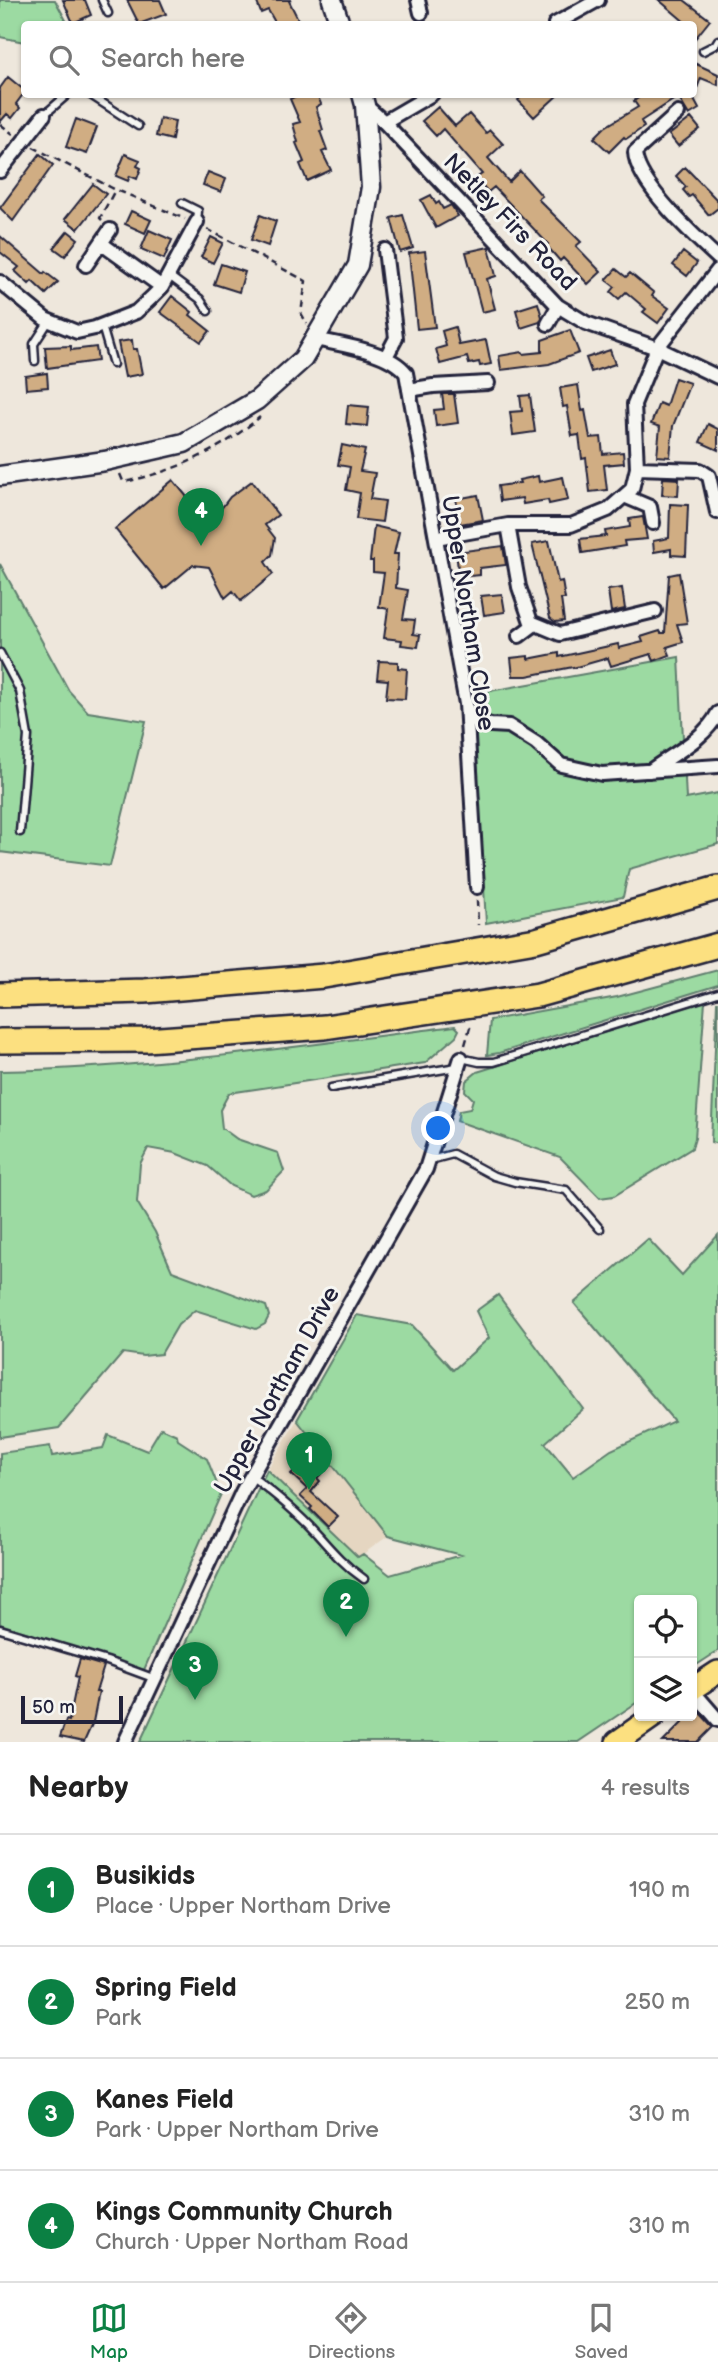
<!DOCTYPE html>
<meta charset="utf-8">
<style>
:root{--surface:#fff;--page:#f6f6f6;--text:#222;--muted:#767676;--line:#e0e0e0;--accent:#0b8043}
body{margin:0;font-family:"Balsamiq Sans",sans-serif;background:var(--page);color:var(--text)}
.controls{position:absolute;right:21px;bottom:21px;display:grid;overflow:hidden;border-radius:7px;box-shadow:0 2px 5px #0004}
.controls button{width:63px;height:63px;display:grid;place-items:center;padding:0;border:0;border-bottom:2px solid var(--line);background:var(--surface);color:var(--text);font:35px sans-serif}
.scale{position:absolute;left:21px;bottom:18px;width:102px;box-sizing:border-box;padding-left:7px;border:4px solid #22223b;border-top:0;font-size:19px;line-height:24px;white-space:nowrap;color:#22223b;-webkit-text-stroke:5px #f6f6f2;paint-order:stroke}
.you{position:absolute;left:439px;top:1129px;width:24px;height:24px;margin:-18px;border:5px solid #fff;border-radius:50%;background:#1a73e8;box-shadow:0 0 0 10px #1a73e833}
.badge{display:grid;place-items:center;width:46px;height:46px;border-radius:50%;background:var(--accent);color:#fff;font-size:23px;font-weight:700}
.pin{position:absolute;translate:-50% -58px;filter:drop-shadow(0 2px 4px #0008)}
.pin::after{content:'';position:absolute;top:37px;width:24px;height:21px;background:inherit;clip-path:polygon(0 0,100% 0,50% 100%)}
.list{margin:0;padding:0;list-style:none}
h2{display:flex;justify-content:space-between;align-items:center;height:91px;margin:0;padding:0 28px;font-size:30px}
h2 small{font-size:23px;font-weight:400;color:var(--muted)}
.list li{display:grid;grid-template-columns:46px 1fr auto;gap:21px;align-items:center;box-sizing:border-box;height:112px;padding:0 28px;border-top:2px solid var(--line)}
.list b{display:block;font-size:26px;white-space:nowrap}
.list p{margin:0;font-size:23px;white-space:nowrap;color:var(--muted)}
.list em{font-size:23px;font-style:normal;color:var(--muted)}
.icon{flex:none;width:38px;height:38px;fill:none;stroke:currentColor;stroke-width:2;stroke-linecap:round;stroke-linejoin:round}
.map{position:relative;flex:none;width:718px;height:1742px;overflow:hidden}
.search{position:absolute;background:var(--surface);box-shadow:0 2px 5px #0004;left:21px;right:21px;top:21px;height:77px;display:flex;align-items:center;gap:18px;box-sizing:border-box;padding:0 24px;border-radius:7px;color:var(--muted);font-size:26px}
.sheet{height:539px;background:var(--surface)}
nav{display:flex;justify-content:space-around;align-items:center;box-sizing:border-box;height:98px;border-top:2px solid var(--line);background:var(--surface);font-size:19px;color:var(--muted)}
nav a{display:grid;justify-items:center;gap:4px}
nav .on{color:var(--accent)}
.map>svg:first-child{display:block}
</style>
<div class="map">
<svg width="718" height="1742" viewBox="0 0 718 1742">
<rect width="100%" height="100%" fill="#eee7dc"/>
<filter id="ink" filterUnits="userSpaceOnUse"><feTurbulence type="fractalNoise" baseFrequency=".0143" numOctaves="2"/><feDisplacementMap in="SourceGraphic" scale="14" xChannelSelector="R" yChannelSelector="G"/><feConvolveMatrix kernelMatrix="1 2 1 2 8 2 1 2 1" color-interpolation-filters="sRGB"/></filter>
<g filter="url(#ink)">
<path fill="#e5d6c1" d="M297,1420L388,1536L359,1557L267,1470Z"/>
<path fill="#9cdaa2" stroke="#5f7e6e" stroke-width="2" d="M0,0H55L68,24H24V42L0,37Z
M0,564L69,691L88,712L146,721L110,866L0,852Z
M679,657L686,799L718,793V844L629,869L623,897L486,923L473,694Z
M718,970V985L499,1053L487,1055L490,1020L617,997Z
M705,1001L695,1138L692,1148L614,1196L600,1198L560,1157L457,1121L459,1111L470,1109L473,1099L465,1091L466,1081L477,1072Z
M717,1002H718V1144L711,1142Z
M455,1026L459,1030L456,1036L425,1063L229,1093L220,1110L222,1128L237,1139L278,1153L284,1171L266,1190L251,1195L231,1186L208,1166L175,1153L148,1148L140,1164L137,1202L155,1232L172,1271L266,1306L269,1316L265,1324L256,1329L195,1310L178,1325L161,1354L143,1356L123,1353L59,1428L0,1437V1071C153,1068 303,1046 455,1026Z
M718,1235V1651L692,1668V1600H639V1701L578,1742H140L267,1470L358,1557L363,1554L390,1575L461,1555L388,1536L297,1420L357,1315L412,1325L453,1370L489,1338L476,1311L498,1295L583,1409L545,1443L573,1477L611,1450L674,1421L574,1303L648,1239L682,1275Z
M161,1428L177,1435L178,1440L207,1459L221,1494L144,1670L0,1624V1453L50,1446L52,1456L103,1448L108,1435L147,1451Z"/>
<path fill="#d0ad83" stroke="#22223b" stroke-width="2" d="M63,0H85L91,15L73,23Z
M127,0H160L166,14L139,24Z
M256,0H291L289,1L299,21L291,24H276L268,10L261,13Z
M659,0H684L710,20L694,40V24H687Z
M694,63L718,74V85L701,78L694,96Z
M8,77L24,90V93L16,104L20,108L12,118L7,114L0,122V88Z
M300,94H317L321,104L316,107L323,130L320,131L327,150L322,152L331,170L307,181L300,164L304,162L296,143L298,142L293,124L300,122L290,99Z
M524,94H559L534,117L518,100Z
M644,94H691L699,109L689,115L678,97L641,121L644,127L626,139L624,137L609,152L594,138L605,127L638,107L634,101Z
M438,107L455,126L469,114L486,133L490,130L503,144L488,158L509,182L520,171L542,196L538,199L581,242L576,246L601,272L588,284L563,258L560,261L546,245L548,244L494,187L488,192L476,178L482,174L443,129L436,136L422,121Z
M160,118L175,121L172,140L156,136Z
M691,118L700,129L678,146L669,135Z
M76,119L97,127L87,154L66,147Z
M40,154L53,165L13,221L0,208Z
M125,154L140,160L137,166L141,168L137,179L130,176L128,181L116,176Z
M685,167L718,201V208L709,215L692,195L689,197L683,190L686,187L676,176Z
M208,172L226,179L221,192L203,185Z
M93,184L106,194L78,229L65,219Z
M431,195L436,204L439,202L443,209L451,205L458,216L436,228L421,200Z
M131,211L151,220L145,233L125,224Z
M260,215L276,221L268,246L251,240Z
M403,215L413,248L400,252L391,218Z
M149,230L172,240L164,259L141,249Z
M68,231L78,239L65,256L54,248Z
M0,236L44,274L45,272L58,282L46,294L32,281L29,284L15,271L19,267L0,252Z
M211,237L223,243L213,263L201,257Z
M489,247L496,276L487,279L495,309L482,312L466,252Z
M425,251L435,327L417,329L409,253Z
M683,252L697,263L687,276L673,265Z
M221,264L245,272L239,292L214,284Z
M616,269L626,277L630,273L654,293L652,296L669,308L658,323L643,312L646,309L626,292L619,299L611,292L615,287L606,280Z
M172,296L192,312L190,315L210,331L201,342L160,312Z
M538,303L542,317L540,322L521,328L516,310Z
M455,327L459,345L486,340L491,364L480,366L479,362L469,364L467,357L440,364L436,349L446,346L442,331Z
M570,330L579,353L549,364L501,370L499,356L522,352L523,354L542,352V340Z
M132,340L133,349H137L142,374L125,377L118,342Z
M71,346V350L96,347L98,361L47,368L45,347Z
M610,350L615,364L591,372L586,358Z
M47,373L48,387L26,389L25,376Z
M675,378L690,383L673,426L670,457L657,456L660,427L651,424L659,403L666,406Z
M578,385L582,411L585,410L590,438L601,437L603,454L623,452L624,463L604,465L607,490L590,492L586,458L582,459L579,435L572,436L567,406L563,407L560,388Z
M442,394H454L458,423L436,426L434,410L444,409Z
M530,395L535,432L513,435L510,412L522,411L520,396Z
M348,405L369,407L367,426L346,424Z
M708,424L718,429V450L700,442Z
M342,445L365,450L360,471L375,473L370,499L385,501L382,522L356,519L360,493L346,490L350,467L338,465Z
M538,476L539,482L563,477L568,500L549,504L548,500L523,504L522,498L500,501L498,486L520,483L519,480Z
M663,478L679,479L678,496L662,495Z
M173,480L197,509L217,514L230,497L252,481L278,515L265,525L275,538L272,555L265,562L273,574L241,601L233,591L225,598L209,567L193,565L164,589L115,529Z
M478,495L483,520L460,524L456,499Z
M670,504L688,505L686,556L671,555V549L654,552L653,541L669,538Z
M643,517L647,539L624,541L625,546L582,553L580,539L606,536L605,531L630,527L629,519Z
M374,526L399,532L394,554H398L396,588L408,590L403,619L415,620L413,634L420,635L418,647L401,645L402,640L384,638L388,609L379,607L384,573L373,572V561H370Z
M549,541L558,582L562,581L565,599H561L564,621L555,622L550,618L532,544Z
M503,546L506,565L480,568V575L459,577L456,552Z
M679,573L687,623L677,624L683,642L667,647L670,655L654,661L651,654L611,666L608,658L573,668V667L527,676H513L511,658L528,656V659L559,653V657L618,644L619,648L643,642L641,637L660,631L661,633H665L669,575Z
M622,588L625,609L611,612L608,590Z
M502,594L505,612L484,615L481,596Z
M379,661L398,662V668L407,669L405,699L386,698L388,680L377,679Z
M308,1456L323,1472L317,1478L320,1481L311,1492L338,1517L328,1527L310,1509L312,1507L300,1496L307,1489L291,1474Z
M80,1659L104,1666L96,1692H99L93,1722L84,1742L60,1737L66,1720L69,1721L78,1677L75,1676Z
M699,1712L713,1727L698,1742H663L689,1716L692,1719Z"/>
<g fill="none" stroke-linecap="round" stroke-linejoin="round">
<defs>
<path id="service" d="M102,0L108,13
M703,51L715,45L718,40
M89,94L138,126
M44,115L68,94
M182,203L198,211L197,222
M168,275L200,299L208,311
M102,326L113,364
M35,361L34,344L49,321
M0,653L20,691L28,736L20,832
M461,1058L479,1062H494L718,993
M331,1088L457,1067
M430,1160L453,1154L494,1176L515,1182L566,1190L600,1229
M251,1476C275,1494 297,1512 317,1534C332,1551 345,1566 364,1579
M0,1629L107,1661L153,1678"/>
<path id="minor" d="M418,0L421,13
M555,24L598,0
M365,105L384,122L558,306L586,323L657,348L718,377
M678,113L635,152C636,183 695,237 718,258
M384,122L432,94
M0,171L44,115
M102,244L162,287
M385,250L396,338L386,357
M86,265L110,230
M0,282L45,319L77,332L95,328L136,312L151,298L162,287L197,222
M548,324L558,306
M315,339C342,345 389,351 406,373L466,704L477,887
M409,390L433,386L488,383
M637,468L700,470L709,476L717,512
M624,496L650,507L653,523
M508,525L519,587L531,622L560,634L655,611
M436,538L508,525H571L608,510L632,489L637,468L634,404L657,348L718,270
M519,636L535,624
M467,719L491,725L509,726L536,743L561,765L602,774L718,766
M650,771C673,754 705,739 718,713
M692,1690L718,1720
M125,1742L242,1492L426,1169L461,1058"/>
<path id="secondary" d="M332,0L340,24
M0,476L105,461L184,443L257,400L303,359L358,265L371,187L365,105L362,94"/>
<path id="primary" d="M692,1689L718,1672
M617,1742L654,1716"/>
<path id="motorway" d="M0,995L145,991L324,976L536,940L718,888
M0,1041L146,1040L325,1027L538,995L718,945"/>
</defs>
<use href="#service" stroke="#22223b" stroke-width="11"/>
<use href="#minor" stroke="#22223b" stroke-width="18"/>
<use href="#secondary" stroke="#22223b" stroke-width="23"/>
<use href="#primary" stroke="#22223b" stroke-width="26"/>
<use href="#motorway" stroke="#22223b" stroke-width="28"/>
<path stroke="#22223b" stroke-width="2.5" stroke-dasharray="7 5" stroke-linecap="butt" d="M0,124L13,134
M33,147L112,188L185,219
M102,220L100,218L115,190
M207,229L306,281L301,313L307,324
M120,474L123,481H129C178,470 221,450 260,417
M477,900L478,925
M465,1045L471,1024"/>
<use href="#service" stroke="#f6f6f2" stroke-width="6"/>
<use href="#minor" stroke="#f6f6f2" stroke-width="12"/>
<use href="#secondary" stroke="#f6f6f2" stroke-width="18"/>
<use href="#primary" stroke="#fce080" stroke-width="21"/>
<use href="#motorway" stroke="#fce080" stroke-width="23"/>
</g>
</g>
<g text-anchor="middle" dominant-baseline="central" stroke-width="6" stroke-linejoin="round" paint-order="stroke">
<g font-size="24" fill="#22223b" stroke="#f6f6f2">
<text transform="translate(510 222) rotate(46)">Netley Firs Road</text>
<text transform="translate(468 613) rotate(81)">Upper Northam Close</text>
<text transform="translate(277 1390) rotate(-61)">Upper Northam Drive</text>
</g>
</g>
</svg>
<div class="controls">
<button><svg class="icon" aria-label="locate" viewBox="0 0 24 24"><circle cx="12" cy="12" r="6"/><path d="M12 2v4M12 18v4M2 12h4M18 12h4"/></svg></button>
<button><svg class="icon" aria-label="layers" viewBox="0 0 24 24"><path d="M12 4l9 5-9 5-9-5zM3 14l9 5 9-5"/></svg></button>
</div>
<div class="scale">50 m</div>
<div class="you"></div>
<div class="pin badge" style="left:309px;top:1490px">1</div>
<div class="pin badge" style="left:346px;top:1637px">2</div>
<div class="pin badge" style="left:195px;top:1700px">3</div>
<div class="pin badge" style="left:201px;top:546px">4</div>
<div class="search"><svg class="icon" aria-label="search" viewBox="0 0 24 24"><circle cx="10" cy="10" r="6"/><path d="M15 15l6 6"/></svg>Search here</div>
</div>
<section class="sheet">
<h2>Nearby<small>4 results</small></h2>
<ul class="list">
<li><span class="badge">1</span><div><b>Busikids</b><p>Place · Upper Northam Drive</p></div><em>190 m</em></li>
<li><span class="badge">2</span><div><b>Spring Field</b><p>Park</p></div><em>250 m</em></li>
<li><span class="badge">3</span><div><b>Kanes Field</b><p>Park · Upper Northam Drive</p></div><em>310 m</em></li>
<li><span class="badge">4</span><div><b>Kings Community Church</b><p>Church · Upper Northam Road</p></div><em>310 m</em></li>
</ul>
</section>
<nav>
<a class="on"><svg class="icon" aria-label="map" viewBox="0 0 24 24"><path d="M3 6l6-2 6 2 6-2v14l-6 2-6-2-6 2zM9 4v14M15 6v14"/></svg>Map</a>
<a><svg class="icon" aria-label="directions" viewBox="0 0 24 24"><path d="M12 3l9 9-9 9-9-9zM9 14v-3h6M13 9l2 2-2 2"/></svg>Directions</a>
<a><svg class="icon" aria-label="saved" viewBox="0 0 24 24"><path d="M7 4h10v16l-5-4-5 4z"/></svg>Saved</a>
</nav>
